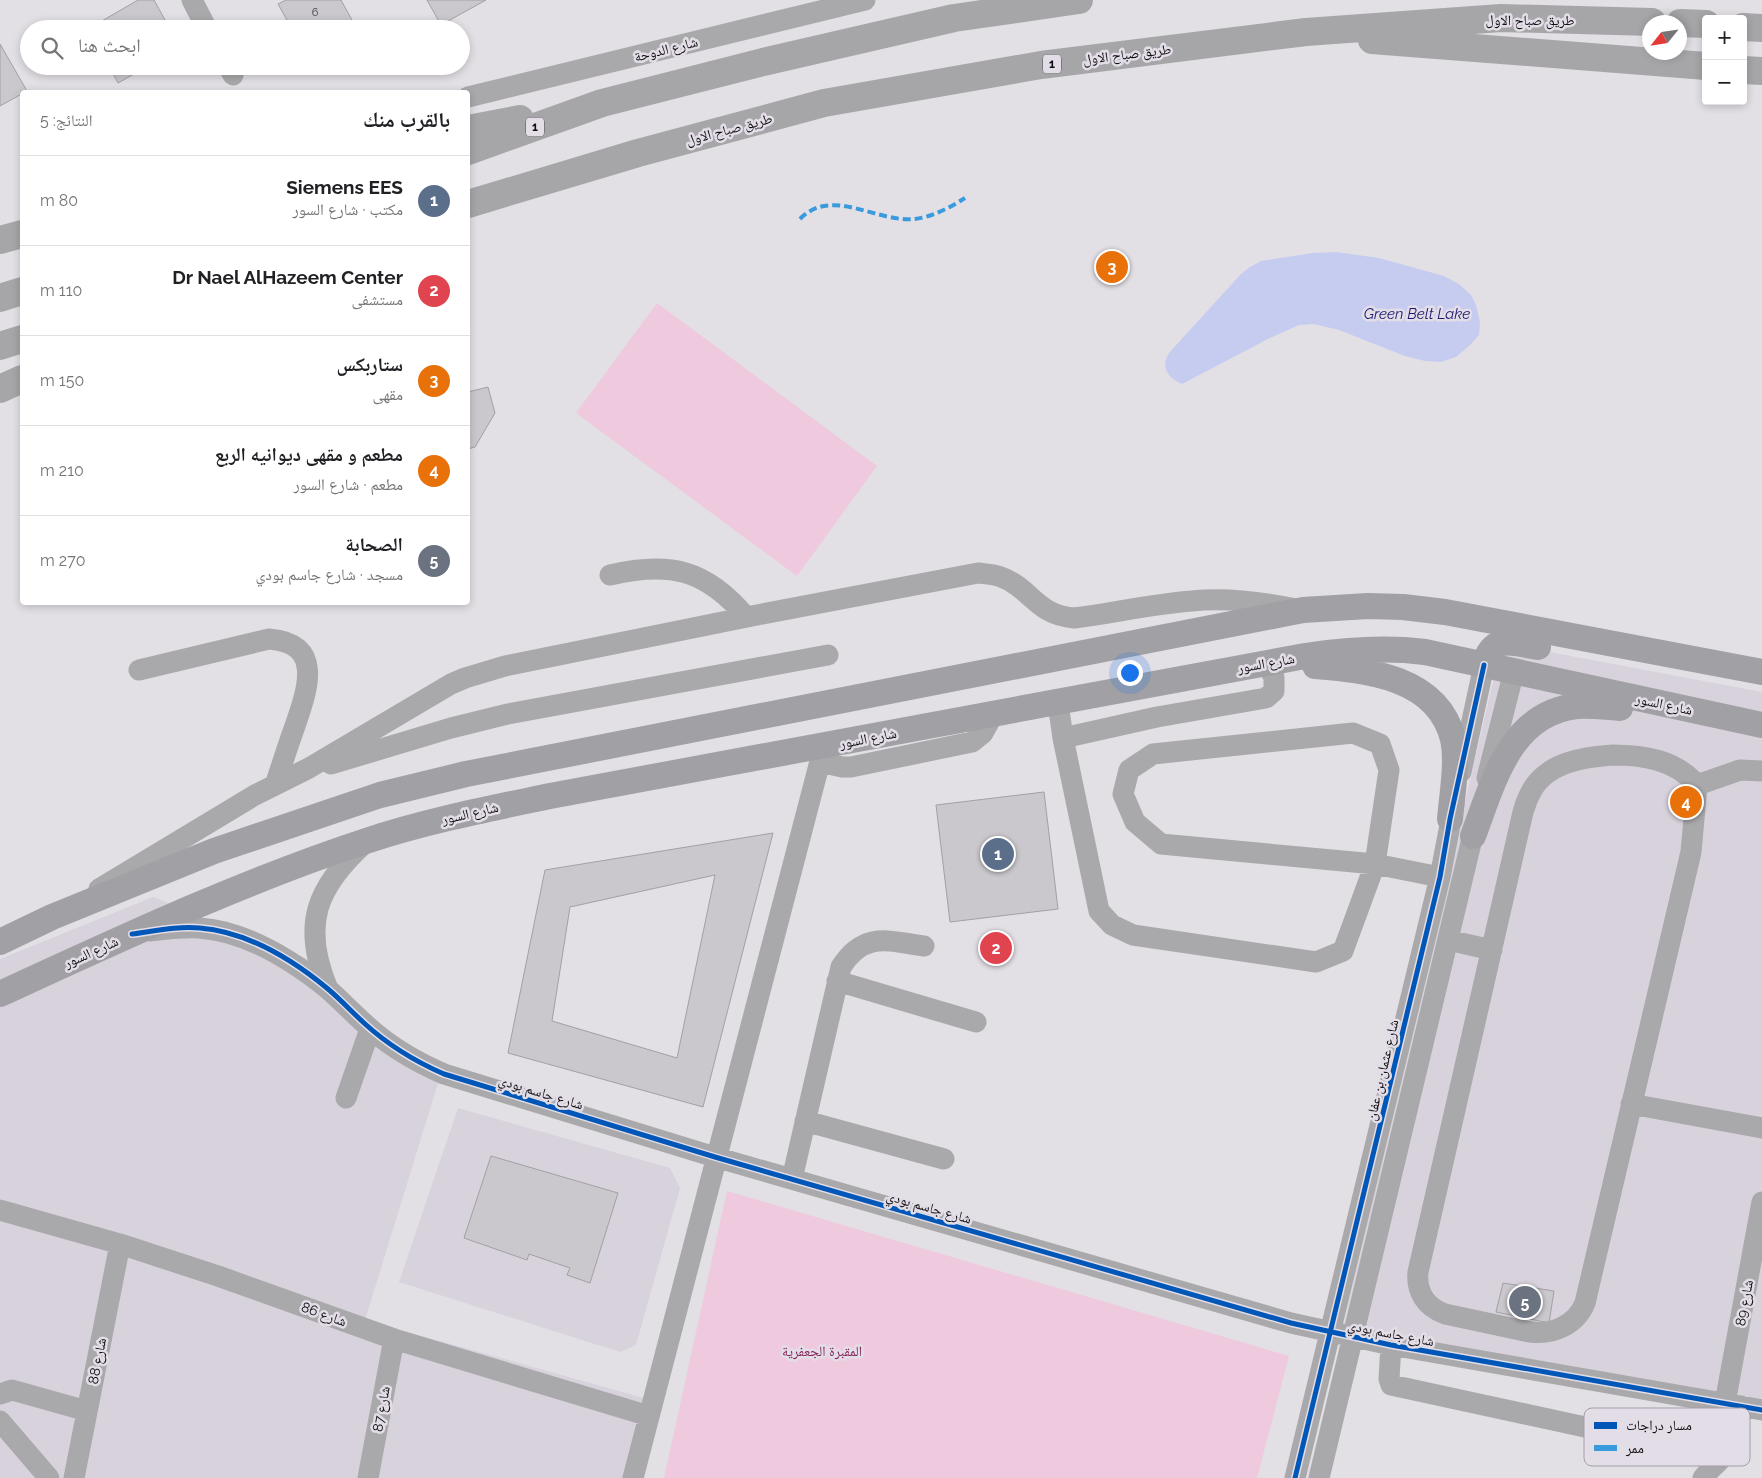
<!DOCTYPE html>
<html lang="ar">
<meta charset="utf-8">
<style>
:root{--surface:#fff;--page:#f2f2f2;--text:#202124;--muted:#757577;--line:#e0e0e0;--accent:#5a575b}
body{margin:0;font-family:Raleway,"Noto Naskh Arabic",sans-serif;background:var(--page);color:var(--text);direction:rtl}
.controls{position:absolute;right:15px;top:15px;display:grid;overflow:hidden;border-radius:5px;box-shadow:0 2px 8px #0003}
.controls button{width:45px;height:45px;display:grid;place-items:center;padding:0;border:0;border-bottom:1px solid var(--line);background:var(--surface);color:var(--text);font:25px sans-serif}
.compass{position:absolute;left:1642px;top:15px;width:45px;height:45px;border-radius:50%;background:var(--surface);box-shadow:0 2px 8px #0003;rotate:240deg}
.you{position:absolute;left:1129px;top:672px;width:18px;height:18px;margin:-12px;border:4px solid #fff;border-radius:50%;background:#1a73e8;box-shadow:0 0 0 8px #1a73e833}
.badge{display:grid;place-items:center;width:32px;height:32px;border-radius:50%;background:var(--accent);color:#fff;font-size:16px;font-weight:700}
.pin{position:absolute;translate:-50% -50%;border:2px solid #fff;box-shadow:0 1px 5px #0006}
.list{margin:0;padding:0;list-style:none}
h2{display:flex;justify-content:space-between;align-items:center;height:65px;margin:0;padding:0 20px;font-size:21px}
h2 small{font-size:16px;font-weight:400;color:var(--muted)}
.list li{display:grid;grid-template-columns:32px 1fr auto;gap:15px;align-items:center;box-sizing:border-box;height:90px;padding:0 20px;border-top:1px solid var(--line)}
.list b{display:block;font-size:19px;white-space:nowrap}
.list p{margin:0;font-size:16px;white-space:nowrap;color:var(--muted)}
.list em{font-size:16px;font-style:normal;color:var(--muted)}
.icon{flex:none;width:28px;height:28px;fill:none;stroke:currentColor;stroke-width:2;stroke-linecap:round;stroke-linejoin:round}
.map{position:relative;flex:none;width:1762px;height:1478px;overflow:hidden;direction:ltr}
.search{position:absolute;background:var(--surface);box-shadow:0 2px 8px #0003;left:20px;top:20px;width:450px;height:55px;display:flex;align-items:center;gap:12px;box-sizing:border-box;padding:0 18px;border-radius:28px;color:var(--muted);font-size:19px}
.panel{position:absolute;background:var(--surface);box-shadow:0 2px 8px #0003;left:20px;top:90px;width:450px;height:515px;border-radius:5px;direction:rtl}
.map>svg:first-child{display:block}
</style>
<div class="map">
<svg width="1762" height="1478" viewBox="0 0 1762 1478">
<rect width="100%" height="100%" fill="#e2dfe5"/>
<path fill="#d8d2dd" d="M1502,643L1762,692V1402L1343,1328Z
M153,897L312,961L372,1025L443,1067L365,1320L651,1400L633,1478H0V959Z
M458,1108L670,1168L680,1188L636,1345L620,1352L399,1282Z"/>
<path fill="#efc9dd" d="M657,303L877,466L797,576L576,413Z
M727,1191L1289,1356L1257,1478H664Z"/>
<path fill="#c5ccf0" d="M1336,252L1379,258L1444,276L1459,284L1471,295L1476,305L1480,322L1479,335L1470,345L1456,357L1441,362L1425,361L1405,356L1339,330L1314,324L1299,325L1268,339L1182,384C1168,378 1160,367 1169,353L1241,274L1250,267L1261,261L1313,253Z"/>
<path fill="#cbc8cd" stroke="#a2a0a4" fill-rule="evenodd" d="M138,0H154L170,29H88Z
M286,0H341L352,20L336,29H292L278,4Z
M427,0H486L441,25Z
M0,44L27,91L0,106Z
M109,66H148L118,83Z
M488,387L495,413L475,447L468,449V392Z
M1044,792L1058,909L950,922L936,805Z
M773,833L703,1107L508,1053L545,870ZM715,875L677,1058L552,1021L570,907Z
M491,1156L618,1193L590,1283L567,1275L570,1268L529,1254L527,1260L464,1238Z
M1503,1283L1554,1291L1549,1323L1496,1312Z"/>
<g fill="none" stroke-linecap="round" stroke-linejoin="round">
<path stroke="#a9a8aa" stroke-width="21" d="M192,0L207,29
M228,66L233,75
M468,97L865,0
M610,575C669,561 706,569 746,617
M139,670L269,639C325,643 307,691 295,726C288,745 282,765 275,785
M1058,703L1063,738L1099,911L1112,925L1133,935L1316,962L1343,951L1375,864L1389,770L1380,744L1353,733L1153,754L1129,770L1123,794L1135,822L1161,844L1375,864L1440,877
M1063,738L1157,717L1266,698L1274,691V677L1266,663
M1613,755C1644,755 1676,760 1697,785L1691,852L1585,1303C1576,1325 1553,1335 1530,1332L1445,1314C1426,1307 1416,1292 1418,1272L1523,812C1525,805 1528,797 1532,790C1548,762 1584,757 1613,755Z
M820,762L842,767H851L972,742L983,733L993,715
M331,764L451,728L508,714L828,655
M1461,772L1484,665
M1487,778L1514,671
M1697,785L1740,770L1762,771
M99,889L255,795L309,768L451,684L465,678L505,666L757,615L978,573C985,574 993,574 1001,577C1031,588 1036,615 1074,618C1113,613 1153,604 1192,601C1227,597 1262,602 1296,609
M150,931C166,929 182,927 199,928C246,931 292,960 328,989C340,1000 352,1012 364,1023C387,1045 414,1061 444,1074L715,1157L1291,1323L1391,1345L1762,1410
M1448,940L1492,950
M837,981L976,1022
M328,989C301,925 316,887 366,842
M346,1098L370,1029
M1631,1104L1762,1128
M805,1121L944,1159
M792,1179L841,967C864,931 888,941 924,946
M0,1210L120,1244L218,1276L394,1339L649,1416
M1391,1345L1389,1379L1391,1385L1723,1457
M0,1394L12,1390L87,1411
M1725,1403L1762,1202
M0,1421L49,1478
M74,1478L120,1244
M368,1478L394,1339
M633,1478L824,746
M1295,1478L1440,877L1454,804
M1319,1478L1476,822
M1703,1478C1709,1470 1716,1465 1722,1458C1734,1444 1737,1423 1741,1406"/>
<path stroke="#a1a0a4" stroke-width="26" d="M1484,665C1493,633 1513,643 1538,647
M1315,666C1367,670 1438,677 1453,739C1458,763 1452,795 1450,819
M1473,836C1493,783 1510,713 1577,706C1591,705 1606,707 1620,708
M0,942L52,917L214,851L380,795L466,774L1303,610L1368,606L1403,607L1445,612L1762,672
M0,994C120,939 241,882 366,841C426,821 488,809 550,796L1305,656C1345,650 1384,647 1425,652L1762,725"/>
<path stroke="#a6a6a9" stroke-width="28" d="M1680,23L1706,24
M1743,27L1762,28
M1372,40L1706,66
M1743,70L1762,71
M468,129L520,119
M468,151L602,103L763,62L954,18L1079,0
M468,204L638,153L824,103L1041,65L1306,32L1501,18L1652,22
M0,240L22,234
M0,298L22,291
M0,346L22,339
M0,389L22,379"/>
<path stroke="#3a9ade" stroke-width="4" stroke-dasharray="8 4" stroke-linecap="butt" d="M800,219C832,186 876,223 915,219C932,217 951,207 965,198"/>
<defs>
<path id="cycleway" d="M132,934C155,931 177,926 200,928C247,932 293,960 328,989C341,1000 352,1012 364,1023C388,1045 414,1061 444,1074L715,1157L1291,1323L1391,1345L1762,1410
M1295,1478L1440,877L1450,819L1484,665"/>
</defs>
<use href="#cycleway" stroke="#e3dde7" stroke-width="8"/>
<use href="#cycleway" stroke="#0057b8" stroke-width="5"/>
</g>
<g text-anchor="middle" dominant-baseline="central" stroke-width="5" stroke-linejoin="round" paint-order="stroke">
<g font-size="11" fill="#3f3c40">
<text x="315" y="12">6</text>
</g>
<g fill="#e3dde7" stroke="#4f4c51" stroke-width="1">
<rect x="1043" y="54.5" width="18" height="19" rx="4"/>
<rect x="526" y="117.5" width="18" height="19" rx="4"/>
</g>
<g font-size="12" font-weight="bold" fill="#100e11">
<text x="1052" y="64">1</text>
<text x="535" y="127">1</text>
</g>
<g font-size="14" fill="#100e11" stroke="#e3dde7">
<text x="1530" y="20">طريق صباح الاول</text>
<text transform="translate(666 49) rotate(-14)">شارع الدوحة</text>
<text transform="translate(1127 54) rotate(-7)">طريق صباح الاول</text>
<text transform="translate(729 129) rotate(-15)">طريق صباح الاول</text>
<text transform="translate(1266 663) rotate(-10)">شارع السور</text>
<text transform="translate(1664 704) rotate(12)">شارع السور</text>
<text transform="translate(868 738) rotate(-11)">شارع السور</text>
<text transform="translate(470 813) rotate(-13)">شارع السور</text>
<text transform="translate(91 952) rotate(-24)">شارع السور</text>
<text transform="translate(1382 1070) rotate(-77)">شارع عثمان بن عفان</text>
<text transform="translate(541 1092) rotate(17)">شارع جاسم بودي</text>
<text transform="translate(929 1207) rotate(16)">شارع جاسم بودي</text>
<text transform="translate(1744 1303) rotate(-80)">شارع 89</text>
<text transform="translate(324 1314) rotate(20)">شارع 86</text>
<text transform="translate(1391 1333) rotate(11)">شارع جاسم بودي</text>
<text transform="translate(97 1361) rotate(-79)">شارع 88</text>
<text transform="translate(381 1409) rotate(-80)">شارع 87</text>
</g>
<g font-size="14" fill="#86245c" stroke="#e3dde7">
<text x="822" y="1351">المقبرة الجعفرية</text>
</g>
<g font-size="15" font-style="italic" fill="#1a186f" stroke="#e3dde7">
<text x="1417" y="314">Green Belt Lake</text>
</g>
</g>
<rect x="1584" y="1408" width="166" height="58" rx="8" fill="#e3dde7" stroke="#a49fa7" stroke-width="1"/>
<rect x="1594" y="1422" width="23" height="7" fill="#0057b8"/>
<rect x="1594" y="1445" width="23" height="6" fill="#3a9ade"/>
<g font-size="14" fill="#100e11">
<text x="1626" y="1430">مسار دراجات</text>
<text x="1626" y="1453">ممر</text>
</g>
</svg>
<div class="controls">
<button>+</button>
<button>−</button>
</div>
<svg class="compass" viewBox="-18 -18 36 36"><path d="M0-13l5 13h-10z" fill="#e53935"/><path d="M0 13l5-13h-10z" fill="#757577"/></svg>
<div class="you"></div>
<div class="pin badge" style="left:998px;top:854px;background:#5c6f8a">1</div>
<div class="pin badge" style="left:996px;top:948px;background:#e0444e">2</div>
<div class="pin badge" style="left:1112px;top:267px;background:#e8710a">3</div>
<div class="pin badge" style="left:1686px;top:802px;background:#e8710a">4</div>
<div class="pin badge" style="left:1525px;top:1302px;background:#6b7280">5</div>
<div class="search"><svg class="icon" aria-label="search" viewBox="0 0 24 24"><circle cx="10" cy="10" r="6"/><path d="M15 15l6 6"/></svg>ابحث هنا</div>
<section class="panel">
<h2>بالقرب منك<small>النتائج: 5</small></h2>
<ul class="list">
<li><span class="badge" style="background:#5c6f8a">1</span><div><b>Siemens EES</b><p>مكتب · شارع السور</p></div><em>80 m</em></li>
<li><span class="badge" style="background:#e0444e">2</span><div><b>Dr Nael AlHazeem Center</b><p>مستشفى</p></div><em>110 m</em></li>
<li><span class="badge" style="background:#e8710a">3</span><div><b>ستاربكس</b><p>مقهى</p></div><em>150 m</em></li>
<li><span class="badge" style="background:#e8710a">4</span><div><b>مطعم و مقهى ديوانيه الربع</b><p>مطعم · شارع السور</p></div><em>210 m</em></li>
<li><span class="badge" style="background:#6b7280">5</span><div><b>الصحابة</b><p>مسجد · شارع جاسم بودي</p></div><em>270 m</em></li>
</ul>
</section>
</div>
